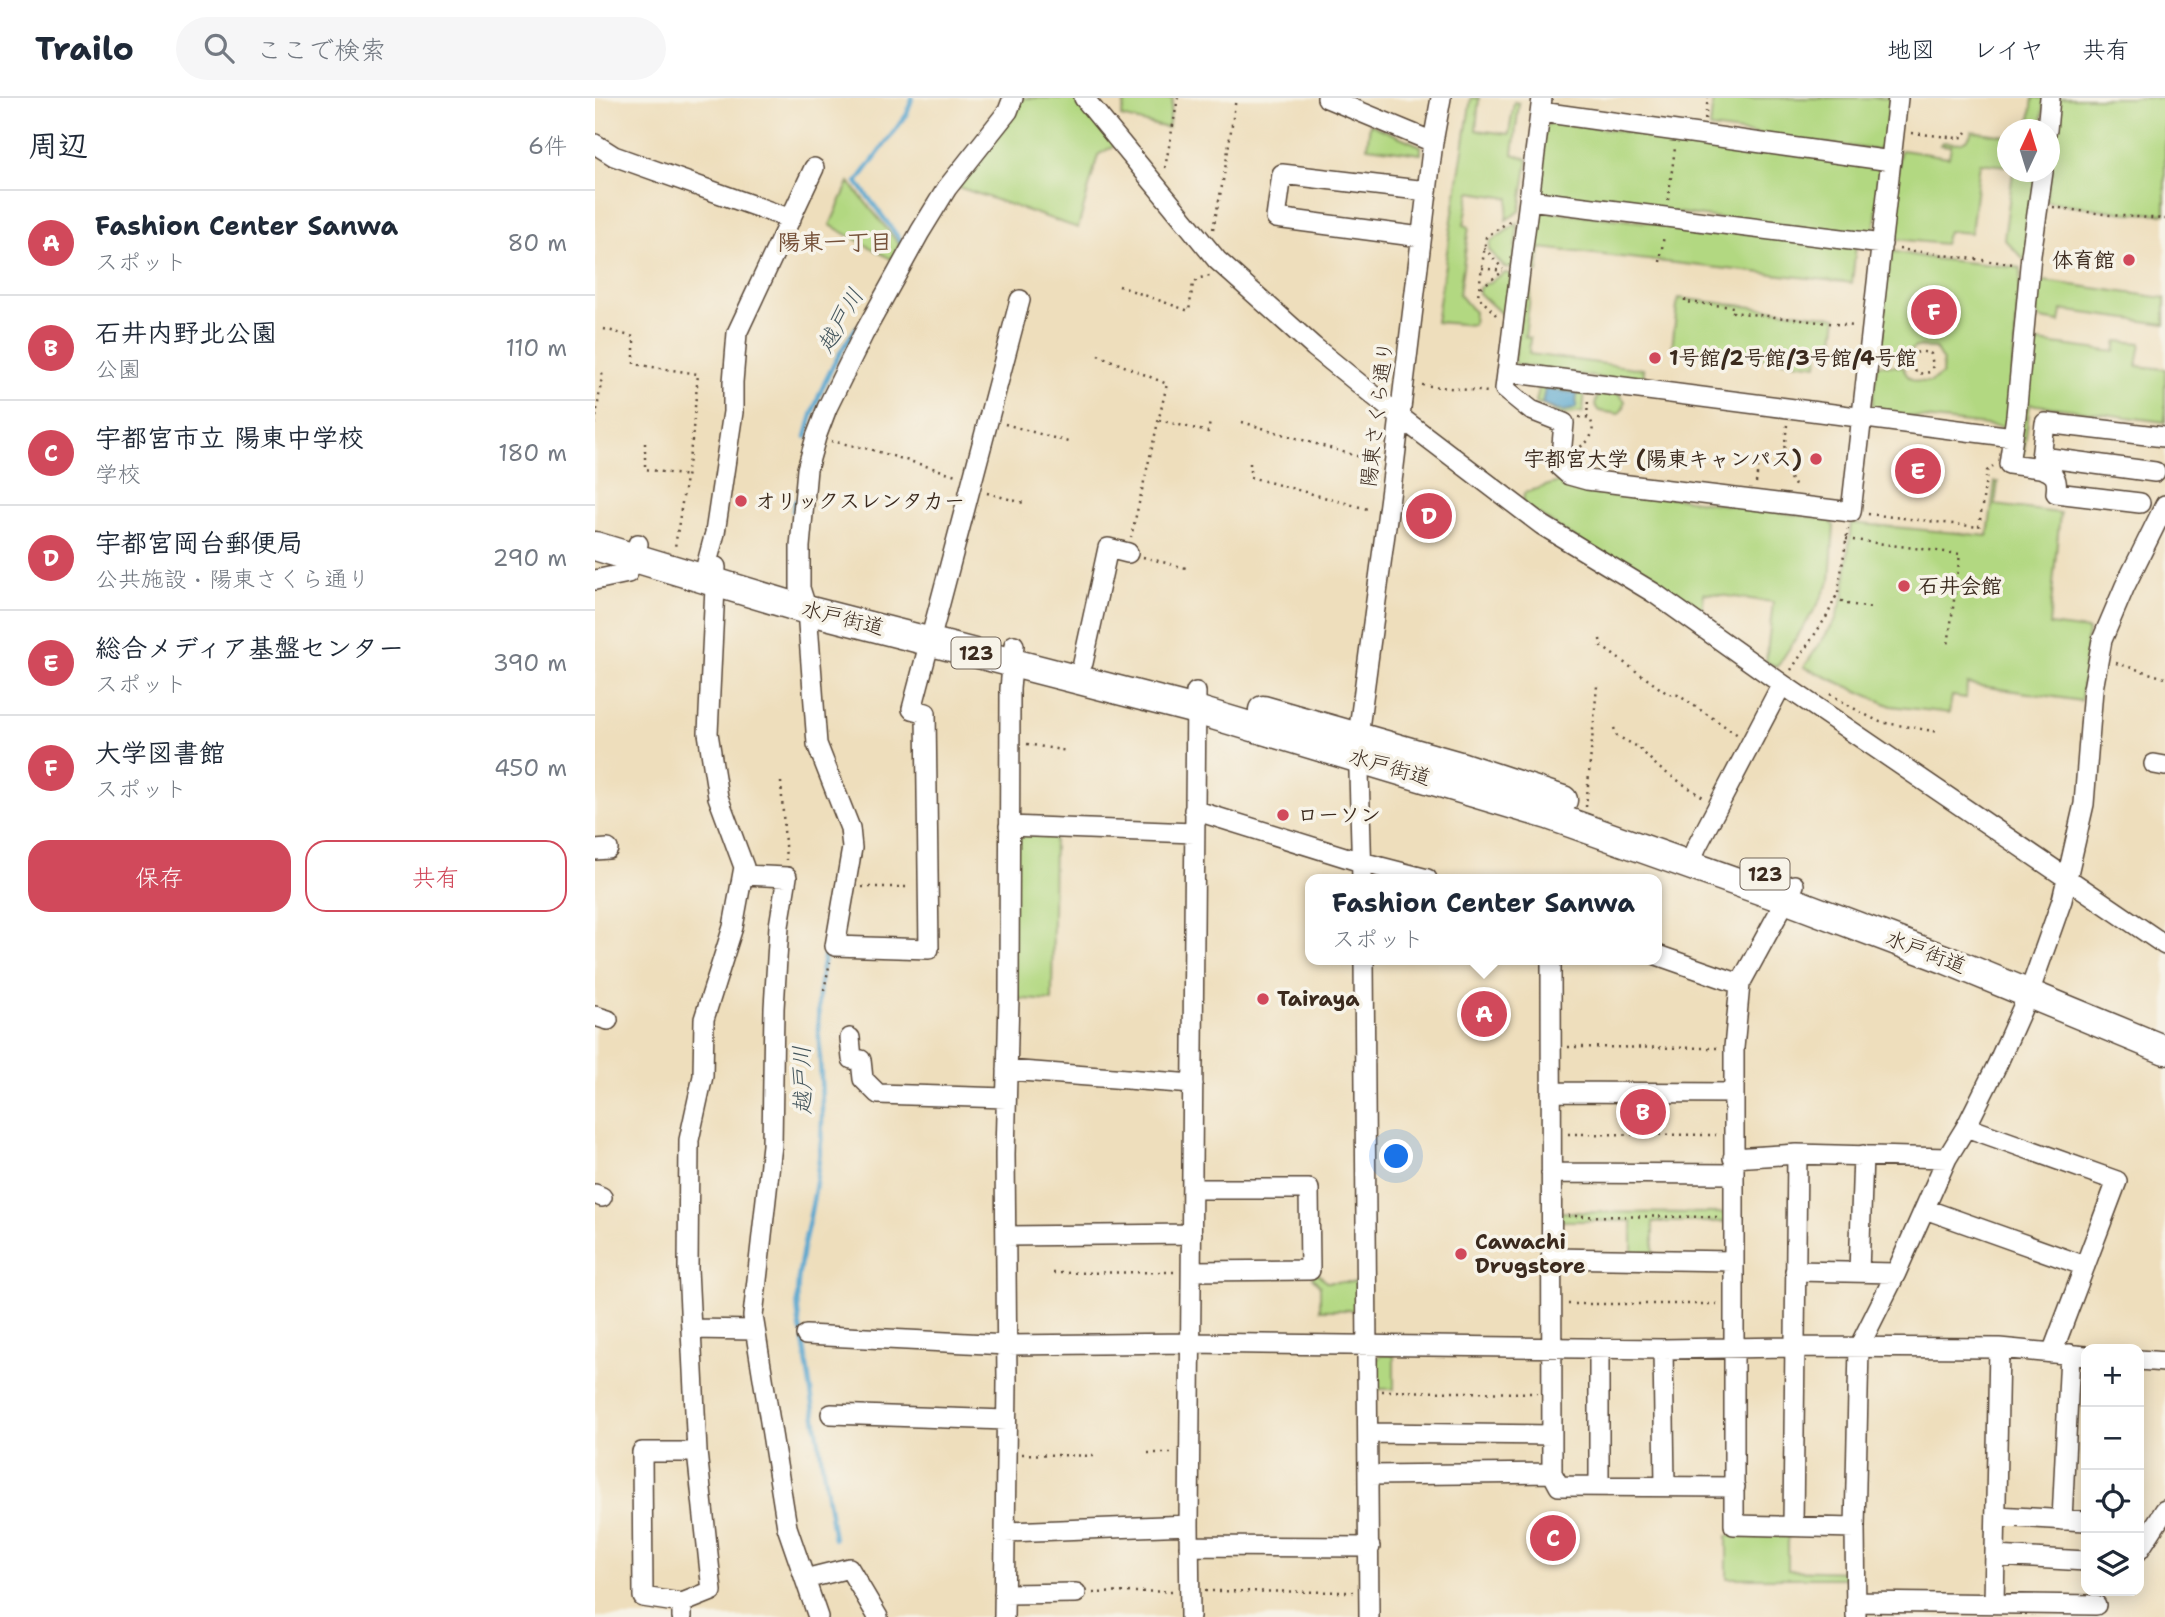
<!DOCTYPE html>
<html lang="ja">
<meta charset="utf-8">
<style>
:root{--surface:#fff;--page:#f6f6f7;--text:#1f2937;--muted:#747a83;--line:#e0e1e3;--accent:#d1495b}
body{margin:0;font-family:"Shantell Sans","Klee One",sans-serif;background:var(--page);color:var(--text)}
.controls{position:absolute;right:21px;bottom:21px;display:grid;overflow:hidden;border-radius:14px;box-shadow:0 4px 18px #0003}
.controls button{width:63px;height:63px;display:grid;place-items:center;padding:0;border:0;border-bottom:2px solid var(--line);background:var(--surface);color:var(--text);font:35px sans-serif}
.compass{position:absolute;left:1402px;top:21px;width:63px;height:63px;border-radius:50%;background:var(--surface);box-shadow:0 4px 18px #0003;rotate:4deg}
.you{position:absolute;left:802px;top:1059px;width:24px;height:24px;margin:-18px;border:5px solid #fff;border-radius:50%;background:#1a73e8;box-shadow:0 0 0 10px #1a73e833}
.badge{display:grid;place-items:center;width:46px;height:46px;border-radius:50%;background:var(--accent);color:#fff;font-size:23px;font-weight:700}
.pin{position:absolute;translate:-50% -50%;border:4px solid #fff;box-shadow:0 2px 7px #0006}
.popup{position:absolute;left:710px;top:776px;width:357px;height:91px;box-sizing:border-box;display:grid;place-content:center;border-radius:14px;background:var(--surface);filter:drop-shadow(0 2px 5px #0005);font-size:23px;white-space:nowrap;color:var(--muted)}
.popup b{font-size:26px;color:var(--text)}
.popup::after{content:'';position:absolute;left:50%;top:100%;margin-left:-14px;border:14px solid transparent;border-top-color:var(--surface)}
.list{margin:0;padding:0;list-style:none}
h2{display:flex;justify-content:space-between;align-items:center;height:91px;margin:0;padding:0 28px;font-size:30px}
h2 small{font-size:23px;font-weight:400;color:var(--muted)}
.list li{display:grid;grid-template-columns:46px 1fr auto;gap:21px;align-items:center;box-sizing:border-box;height:105px;padding:0 28px;border-top:2px solid var(--line)}
.list b{display:block;font-size:26px;white-space:nowrap}
.list p{margin:0;font-size:23px;white-space:nowrap;color:var(--muted)}
.list em{font-size:23px;font-style:normal;color:var(--muted)}
.actions{display:flex;gap:14px;padding:21px 28px}
.actions a{flex:1;padding:16px 0;border:2px solid var(--accent);border-radius:21px;text-align:center;font-size:24px;color:var(--accent)}
.actions .main{background:var(--accent);color:#fff}
.icon{flex:none;width:38px;height:38px;fill:none;stroke:currentColor;stroke-width:2;stroke-linecap:round;stroke-linejoin:round}
.map{position:relative;flex:none;width:1570px;height:1519px;overflow:hidden}
header{display:flex;align-items:center;gap:42px;box-sizing:border-box;height:98px;padding:0 35px;background:var(--surface);border-bottom:2px solid var(--line)}
header strong{font-size:33px}
nav{display:flex;gap:38px;margin-inline-start:auto;font-size:24px}
.search{width:490px;height:63px;background:var(--page);display:flex;align-items:center;gap:18px;box-sizing:border-box;padding:0 24px;border-radius:38px;color:var(--muted);font-size:26px}
main{display:flex}
aside{flex:1;background:var(--surface)}
.map>svg:first-child{display:block}
</style>
<header>
<strong>Trailo</strong>
<div class="search"><svg class="icon" aria-label="search" viewBox="0 0 24 24"><circle cx="10" cy="10" r="6"/><path d="M15 15l6 6"/></svg>ここで検索</div>
<nav><a>地図</a><a>レイヤ</a><a>共有</a></nav>
</header>
<main>
<aside>
<h2>周辺<small>6件</small></h2>
<ul class="list">
<li><span class="badge">A</span><div><b>Fashion Center Sanwa</b><p>スポット</p></div><em>80 m</em></li>
<li><span class="badge">B</span><div><b>石井内野北公園</b><p>公園</p></div><em>110 m</em></li>
<li><span class="badge">C</span><div><b>宇都宮市立 陽東中学校</b><p>学校</p></div><em>180 m</em></li>
<li><span class="badge">D</span><div><b>宇都宮岡台郵便局</b><p>公共施設 · 陽東さくら通り</p></div><em>290 m</em></li>
<li><span class="badge">E</span><div><b>総合メディア基盤センター</b><p>スポット</p></div><em>390 m</em></li>
<li><span class="badge">F</span><div><b>大学図書館</b><p>スポット</p></div><em>450 m</em></li>
</ul>
<div class="actions"><a class="main">保存</a><a>共有</a></div>
</aside>
<div class="map">
<svg width="1570" height="1519" viewBox="0 0 1570 1519">
<rect width="100%" height="100%" fill="#f7f3e8"/>
<filter id="ink" filterUnits="userSpaceOnUse"><feTurbulence type="fractalNoise" baseFrequency=".0143" numOctaves="2"/><feDisplacementMap in="SourceGraphic" scale="14" xChannelSelector="R" yChannelSelector="G"/><feConvolveMatrix kernelMatrix="1 2 1 2 8 2 1 2 1" color-interpolation-filters="sRGB"/></filter>
<filter id="wash" filterUnits="userSpaceOnUse"><feTurbulence type="fractalNoise" baseFrequency=".00686" numOctaves="4" result="noise"/><feDisplacementMap in="SourceGraphic" scale="28" xChannelSelector="R" yChannelSelector="G"/><feGaussianBlur stdDeviation="1.57" result="paint"/><feColorMatrix in="noise" values="0 0 0 0 0 0 0 0 0 0 0 0 0 0 0 0 0 1.4 0 .05"/><feComposite in="paint" operator="in"/></filter>
<g filter="url(#wash)">
<rect width="100%" height="100%" fill="#eedebc"/>
<path fill="#b2d881" stroke="#768150" stroke-width="2" d="M427,0H483L522,46L503,57L483,130L363,89Z
M531,0H578L573,30L526,19Z
M876,0H884L881,32L914,36L919,4L924,5L918,56L933,61L925,113L911,122L914,100L875,94L869,127L874,129L864,196L879,214L878,227L841,224Z
M1118,0H1296L1289,48L1281,52L1115,30Z
M1438,0H1449L1446,31L1434,32Z
M1463,0H1570V116L1530,115L1451,103Z
M958,24L1282,67L1286,79L1279,134L1273,139L945,97L942,92L949,29Z
M775,26L826,48V56L772,49Z
M1377,33L1412,38V68L1385,65L1376,135L1353,133L1349,146L1300,141L1294,134L1305,54L1307,52L1354,59L1356,48L1345,47L1347,44C1360,45 1372,48 1377,33Z
M1418,74H1442L1432,165L1409,141Z
M254,84L305,147L296,161L235,127Z
M940,112L1261,147L1257,185L946,150L943,174L938,175L930,239L935,240L934,256L1049,271L1048,287L919,266Z
M923,125L918,170H910L894,152L895,144Z
M1296,153L1340,161L1426,170L1413,325L1409,329L1276,314L1282,266L1308,269C1313,284 1322,284 1336,284L1347,276L1348,264L1340,250L1320,249L1310,258L1283,255L1291,157Z
M910,175L917,176L912,221L884,195V190Z
M1449,183L1570,200V226L1467,212L1465,224L1446,221L1439,213L1443,188Z
M1083,200L1242,219L1238,249L1224,248L1222,267L1077,249Z
M1522,243L1546,245L1542,268L1570,271V324L1435,306L1428,362L1423,361L1434,247L1443,244L1520,254Z
M945,286L990,291L988,314L967,317L941,304Z
M1003,295L1024,296L1030,303L1029,309L1024,316L1004,313L1000,308Z
M963,384L1233,421L1239,428L1235,483L1222,508L1182,569L1171,564L1178,504L1109,495L1106,523L928,406L929,395Z
M1400,384H1403L1400,407L1465,415L1454,527L1493,532L1486,603L1372,586L1371,600L1357,598L1354,615L1296,608L1209,569L1240,523L1249,497L1256,425L1393,438Z
M420,733L459,734L457,903L414,900Z
M1039,994H1056L1057,1034H1039Z
M964,1114L1133,1115V1124H1058V1156H1037V1123H963Z
M722,1174L731,1184H763V1212H725V1188L717,1179Z
M786,1257H799V1291H779V1264Z
M1132,1438H1193V1472L1256,1474V1480H1132Z"/>
<path fill="#53a4ce" stroke="#476776" stroke-width="2" d="M950,291L982,295L981,310C968,316 959,312 947,305Z"/>
<g fill="none" stroke-linecap="round" stroke-linejoin="round">
<path stroke="#53a4ce" stroke-width="4.5" d="M309,147L262,84L312,16L317,0
M211,339C220,300 238,263 261,230
M198,413L200,403
M206,1234C195,1186 211,1144 219,1097C222,1080 224,1062 226,1044C232,978 213,914 232,847
M208,1242L239,1441"/>
</g>
</g>
<g filter="url(#ink)">
<g fill="none" stroke-linecap="round" stroke-linejoin="round">
<defs>
<path id="minor" d="M418,0L413,13L352,90L325,134L268,237L232,310L221,339L212,371L205,449V490L212,512L222,646L255,730L257,750L240,848L334,851L331,615L317,611L425,202
M489,0L622,162L719,249L804,318L947,427L1059,495L1187,586L1570,847
M732,0L838,44
M947,0L910,291L936,312L969,325L965,369L974,377L992,382L1256,414L1303,0
M946,14L1296,63
M1452,32L1455,0
M0,46L19,58L196,121
M1448,74L1436,157L1421,318L1414,366L1445,370L1450,325L1569,339
M934,102L1287,146
M826,139L681,120L687,76L832,93
M912,274L1418,339
M1447,359L1560,374
M1445,370C1460,374 1463,381 1461,395L1545,405
M108,480L120,435L138,314V284L142,235L219,70
M0,482L33,475L43,446
M488,565L513,450L533,455
M1559,666L1570,668
M599,712L766,764L832,781
M414,728L599,735
M0,752L13,751
M1096,767L1101,750L1187,586
M148,777L192,779L184,828L179,910L177,1047L158,1218L192,1429L223,1519
M767,781L763,638L799,368L838,44L846,0
M1062,857L1145,886L1199,787
M769,862L774,1519
M1145,886L1139,950V1427L1260,1430
M0,918L13,922
M255,940L257,961L266,962L268,981L283,996L411,1000
M412,972L598,986
M956,994L1139,995
M1138,1060L1202,1056L1352,1060
M956,1075L1139,1076
M0,1096L7,1099
M1330,1111L1490,1168
M411,1138L597,1136
M956,1160L1138,1163
M597,1173L715,1172L714,1091H597
M1200,1173L1301,1175
M1264,1174L1268,1057
M96,1231L160,1232
M211,1237L412,1247L596,1245L1068,1251L1199,1249L1404,1250L1491,1258
M1068,1251L1070,1388
M1457,1255L1522,1083L1371,1029L1402,967L1434,895L1467,802L1489,706L1498,591L1507,542L1530,488L1570,407
M1544,1262L1570,1264
M236,1316L411,1322
M774,1335L957,1337
M957,1375L964,1388L1140,1389
M774,1377L957,1375L956,862
M1004,1388V1250
M1401,1418L1491,1423
M1467,1422L1475,1256
M1198,1428L1202,1056
M410,1434L594,1427
M594,1448L775,1449
M1544,1452L1570,1412
M1400,1458L1491,1463
M210,1481L254,1470L283,1519
M409,1496L481,1495
M1261,1504L1501,1507
M87,1505L48,1499L47,1354H102
M1399,1505L1404,1250
M87,1519V1505L117,1493L102,1354L93,1171L94,1042L108,978L109,921L138,829L149,769L123,699L113,635L121,469
M409,1519L412,1284L410,1056L414,900L415,591L419,547
M595,1519L594,1427L601,594
M1261,1519L1260,1430L1264,1249L1301,1175L1352,1060L1371,1029"/>
<path id="highway" d="M0,448L212,512L601,612L953,717L1190,801L1352,862L1570,952
M668,612L868,669L968,702"/>
</defs>
<use href="#minor" stroke="#564536" stroke-width="22"/>
<use href="#highway" stroke="#564536" stroke-width="31"/>
<path stroke="#564536" stroke-width="2.5" stroke-dasharray="2 5" stroke-linecap="butt" d="M1110,21L1113,0
M1317,35L1362,40L1368,39L1372,34
M570,70L583,0
M1073,102L1080,50
M1458,109L1515,117L1570,121
M618,131L629,78L641,0
M889,150L908,171
M1304,151L1418,166
M1065,164L1069,137
M887,170L908,173
M524,188L594,213L598,185L605,180L615,178
M886,189L906,175
M1090,201V204L1139,209L1138,214L1259,228
M901,217L883,198L891,139L916,122
M9,231L39,239V266L103,276L97,342L80,449
M503,257L572,286L536,439
M1290,261L1314,263C1319,253 1326,252 1336,256L1338,268L1335,274L1323,276L1315,267L1314,263
M827,287L893,294
M984,319L995,321C1001,332 996,343 985,349
M992,320L993,302
M564,322L613,334L615,324
M647,324L782,364
M0,326L8,271
M410,326L473,344
M1192,327L1187,369L1201,389
M236,343L274,351L361,377
M50,345V371L92,378
M655,365V379L776,412
M1161,385L1164,361
M392,395L432,406
M1273,416L1384,429L1392,373L1398,368
M1251,441L1365,456L1353,548
M548,459L591,470
M1240,499L1252,506L1278,510
M1005,541L1006,548L1073,596L1083,597L1143,637
M1521,565L1570,580
M1196,572L1232,518L1243,494L1253,431
M1235,596L1265,614L1285,624L1344,634
M1019,630L1022,638L1043,649L1064,670L1108,699
M432,646L472,653
M186,684L191,762
M991,709L1002,588
M267,789H316
M229,892L235,864
M973,949L1124,950
M973,1036L1121,1037
M973,1118L1124,1119
M458,1175L579,1174
M973,1206H1124
M787,1293L942,1295
M553,1355H577
M427,1356L501,1358
M610,1493L758,1494
M498,1495L579,1493"/>
<use href="#minor" stroke="#fff" stroke-width="19"/>
<use href="#highway" stroke="#fff" stroke-width="28"/>
</g>
</g>
<g fill="#d1495b" stroke="#f7f3e8" stroke-width="2.5">
<circle cx="1534" cy="162" r="7"/>
<circle cx="1060" cy="260" r="7"/>
<circle cx="1221" cy="361" r="7"/>
<circle cx="146" cy="403" r="7"/>
<circle cx="1309" cy="488" r="7"/>
<circle cx="688" cy="717" r="7"/>
<circle cx="668" cy="901" r="7"/>
<circle cx="866" cy="1156" r="7"/>
</g>
<g text-anchor="middle" dominant-baseline="central" stroke-width="7" stroke-linejoin="round" paint-order="stroke">
<g fill="#f7f3e8" stroke="#73665b" stroke-width="2">
<rect x="356.5" y="539.5" width="49" height="31" rx="5"/>
<rect x="1145.5" y="760.5" width="49" height="31" rx="5"/>
</g>
<g font-size="19" font-weight="bold" fill="#3b2a1e">
<text x="381" y="555">123</text>
<text x="1170" y="776">123</text>
</g>
<g font-size="21" font-weight="bold" fill="#3b2a1e" stroke="#f7f3e8" text-anchor="start">
<text x="1520" y="162" text-anchor="end">体育館</text>
<text x="1074" y="260">1号館/2号館/3号館/4号館</text>
<text x="1207" y="361" text-anchor="end">宇都宮大学 (陽東キャンパス)</text>
<text x="160" y="403">オリックスレンタカー</text>
<text x="1323" y="488">石井会館</text>
<text x="702" y="717">ローソン</text>
<text x="682" y="901">Tairaya</text>
<text x="880" y="1144">Cawachi<tspan x="880" dy="24">Drugstore</tspan></text>
</g>
<g font-size="21" fill="#3b2a1e" stroke="#f7f3e8">
<text transform="translate(782 316) rotate(-83)">陽東さくら通り</text>
<text transform="translate(248 520) rotate(14)">水戸街道</text>
<text transform="translate(795 669) rotate(16)">水戸街道</text>
<text transform="translate(1331 854) rotate(21)">水戸街道</text>
</g>
<g font-size="23" font-weight="bold" fill="#755139" stroke="#f7f3e8">
<text x="240" y="144">陽東一丁目</text>
</g>
<g font-size="23" font-style="italic" fill="#43555c" stroke="#f7f3e8">
<text transform="translate(245 222) rotate(-60)">越戸川</text>
<text transform="translate(207 982) rotate(-91)">越戸川</text>
</g>
</g>
</svg>
<div class="controls">
<button>+</button>
<button>−</button>
<button><svg class="icon" aria-label="locate" viewBox="0 0 24 24"><circle cx="12" cy="12" r="6"/><path d="M12 2v4M12 18v4M2 12h4M18 12h4"/></svg></button>
<button><svg class="icon" aria-label="layers" viewBox="0 0 24 24"><path d="M12 4l9 5-9 5-9-5zM3 14l9 5 9-5"/></svg></button>
</div>
<svg class="compass" viewBox="-18 -18 36 36"><path d="M0-13l5 13h-10z" fill="#e53935"/><path d="M0 13l5-13h-10z" fill="#747a83"/></svg>
<div class="you"></div>
<div class="pin badge" style="left:889px;top:916px">A</div>
<div class="popup"><b>Fashion Center Sanwa</b>スポット</div>
<div class="pin badge" style="left:1048px;top:1014px">B</div>
<div class="pin badge" style="left:958px;top:1440px">C</div>
<div class="pin badge" style="left:834px;top:418px">D</div>
<div class="pin badge" style="left:1323px;top:373px">E</div>
<div class="pin badge" style="left:1339px;top:214px">F</div>
</div>
</main>
